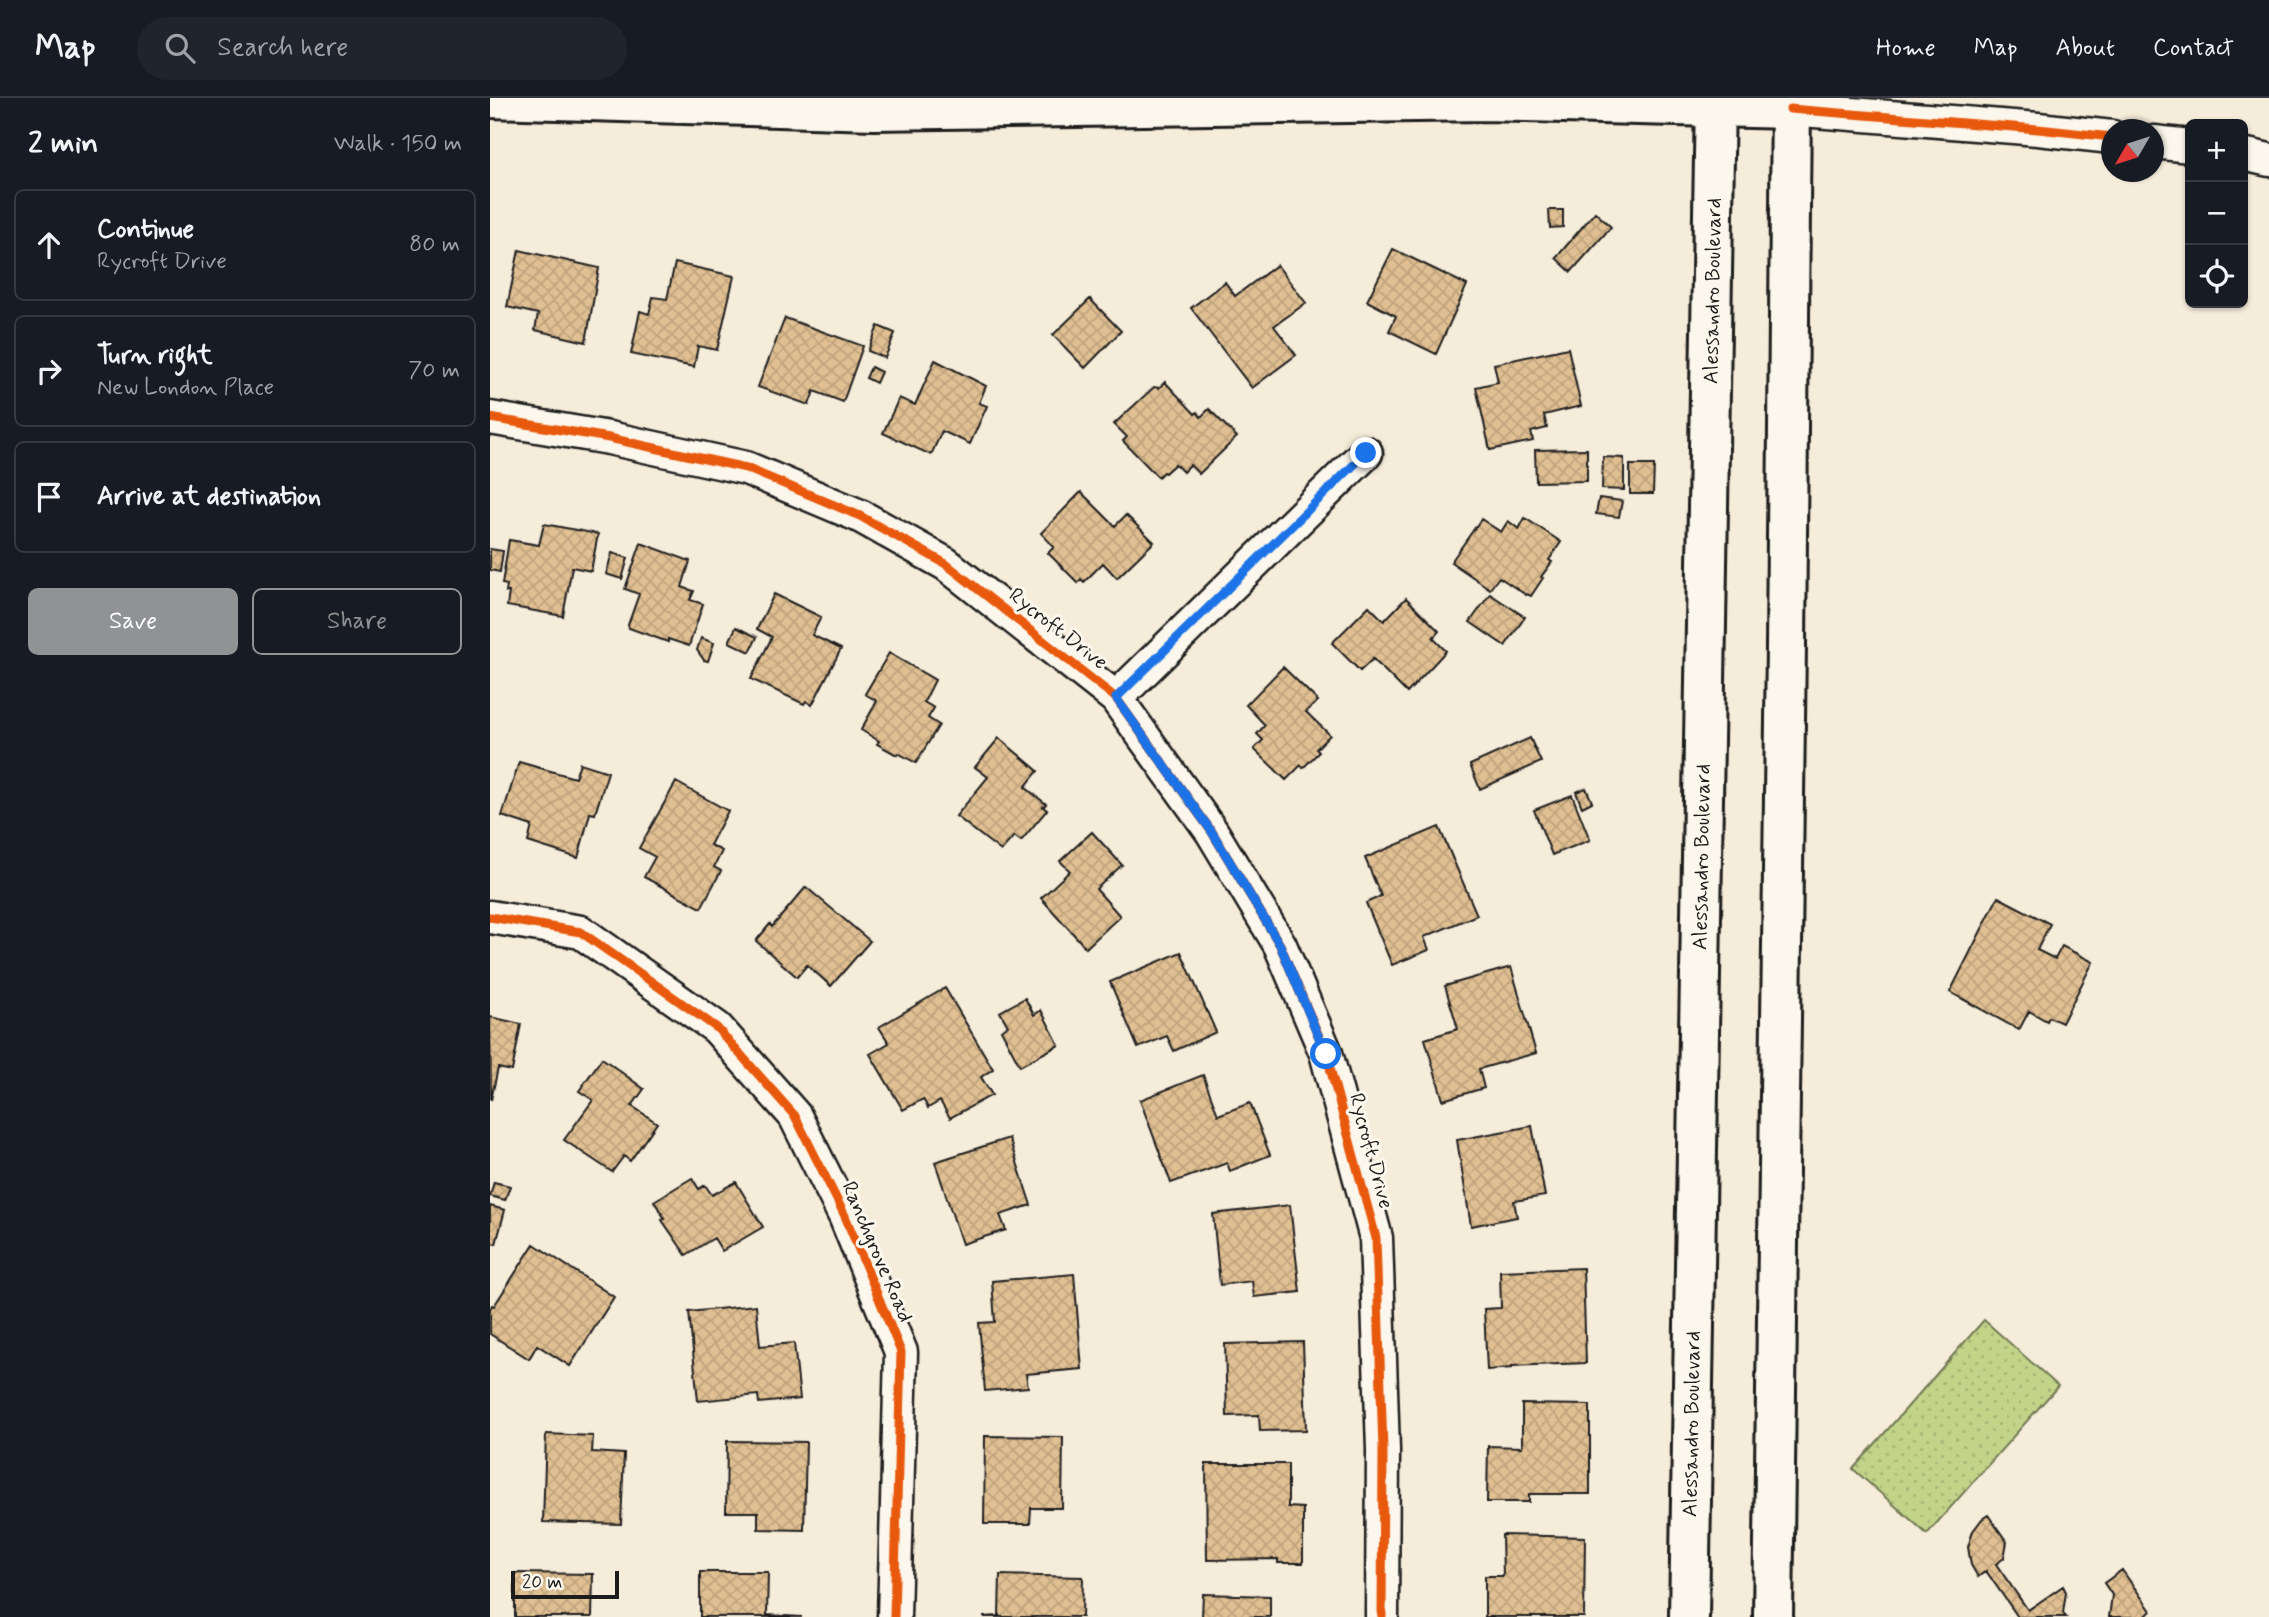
<!DOCTYPE html>
<meta charset="utf-8">
<style>
:root{--surface:#171b24;--page:#20242c;--text:#f1f3f6;--muted:#9ea1a6;--line:#363941;--accent:#919294}
body{margin:0;font-family:Mynerve,sans-serif;background:var(--page);color:var(--text)}
.controls{position:absolute;right:21px;top:21px;display:grid;overflow:hidden;border-radius:10px;box-shadow:0 2px 5px #0004}
.controls button{width:63px;height:63px;display:grid;place-items:center;padding:0;border:0;border-bottom:2px solid var(--line);background:var(--surface);color:var(--text);font:35px sans-serif}
.compass{position:absolute;left:1611px;top:21px;width:63px;height:63px;border-radius:50%;background:var(--surface);box-shadow:0 2px 5px #0004;rotate:231deg}
.scale{position:absolute;left:21px;bottom:18px;width:108px;box-sizing:border-box;padding-left:7px;border:4px solid #1c1c1c;border-top:0;font-size:19px;line-height:24px;white-space:nowrap;color:#1c1c1c;-webkit-text-stroke:5px #fbf7ec;paint-order:stroke}
.stop{position:absolute;width:21px;height:21px;margin:-16px;border:5px solid #1a73e8;border-radius:50%;background:#fff}
.stop.end{background:#1a73e8;border-color:#fff;box-shadow:0 2px 7px #0008}
.list{margin:0;padding:0;list-style:none}
h2{display:flex;justify-content:space-between;align-items:center;height:91px;margin:0;padding:0 28px;font-size:30px}
h2 small{font-size:23px;font-weight:400;color:var(--muted)}
.list li{display:grid;grid-template-columns:46px 1fr auto;gap:21px;align-items:center;box-sizing:border-box;height:112px;margin:0 14px 14px;padding:0 14px;border:2px solid var(--line);border-radius:10px}
.list b{display:block;font-size:26px;white-space:nowrap}
.list p{margin:0;font-size:23px;white-space:nowrap;color:var(--muted)}
.list em{font-size:23px;font-style:normal;color:var(--muted)}
.actions{display:flex;gap:14px;padding:21px 28px}
.actions a{flex:1;padding:16px 0;border:2px solid var(--accent);border-radius:10px;text-align:center;font-size:24px;color:var(--accent)}
.actions .main{background:var(--accent);color:#fff}
.icon{flex:none;width:38px;height:38px;fill:none;stroke:currentColor;stroke-width:2;stroke-linecap:round;stroke-linejoin:round}
.map{position:relative;flex:none;width:1779px;height:1519px;overflow:hidden}
header{display:flex;align-items:center;gap:42px;box-sizing:border-box;height:98px;padding:0 35px;background:var(--surface);border-bottom:2px solid var(--line)}
header strong{font-size:33px}
nav{display:flex;gap:38px;margin-inline-start:auto;font-size:24px}
.search{width:490px;height:63px;background:var(--page);display:flex;align-items:center;gap:18px;box-sizing:border-box;padding:0 24px;border-radius:38px;color:var(--muted);font-size:26px}
main{display:flex}
aside{flex:1;background:var(--surface)}
.map>svg:first-child{display:block}
</style>
<header>
<strong>Map</strong>
<div class="search"><svg class="icon" aria-label="search" viewBox="0 0 24 24"><circle cx="10" cy="10" r="6"/><path d="M15 15l6 6"/></svg>Search here</div>
<nav><a>Home</a><a>Map</a><a>About</a><a>Contact</a></nav>
</header>
<main>
<aside>
<h2>2 min<small>Walk · 150 m</small></h2>
<ul class="list">
<li><svg class="icon" aria-label="ahead" viewBox="0 0 24 24"><path d="M12 20V5M6 11l6-6 6 6"/></svg><div><b>Continue</b><p>Rycroft Drive</p></div><em>80 m</em></li>
<li><svg class="icon" aria-label="right" viewBox="0 0 24 24"><path d="M7 20v-9h11M14 6l5 5-5 5"/></svg><div><b>Turn right</b><p>New London Place</p></div><em>70 m</em></li>
<li><svg class="icon" aria-label="arrive" viewBox="0 0 24 24"><path d="M6 21V4h12l-3 4 3 4H6"/></svg><div><b>Arrive at destination</b></div></li>
</ul>
<div class="actions"><a class="main">Save</a><a>Share</a></div>
</aside>
<div class="map">
<svg width="1779" height="1519" viewBox="0 0 1779 1519">
<defs>
<pattern id="park-dots" width="8" height="8" patternUnits="userSpaceOnUse" patternTransform="scale(1.75)"><rect width="8" height="8" fill="#c3d388"/><path d="M2 2h.1M6 6h.1" fill="none" stroke="#a7b575" stroke-width="1.8" stroke-linecap="round"/></pattern>
<pattern id="building-cross-hatch" width="8" height="8" patternUnits="userSpaceOnUse" patternTransform="scale(1.75)"><rect width="8" height="8" fill="#e0bf92"/><path d="M0 0l8 8M0 8l8-8" fill="none" stroke="#c0a47d"/></pattern>
</defs>
<rect width="100%" height="100%" fill="#f6ecda"/>
<filter id="ink" filterUnits="userSpaceOnUse"><feTurbulence type="fractalNoise" baseFrequency=".0143" numOctaves="2"/><feDisplacementMap in="SourceGraphic" scale="14" xChannelSelector="R" yChannelSelector="G"/><feConvolveMatrix kernelMatrix="1 2 1 2 8 2 1 2 1" color-interpolation-filters="sRGB"/></filter>
<g filter="url(#ink)">
<path fill="url(#park-dots)" stroke="#707852" stroke-width="2" d="M1494,1222L1568,1288L1437,1436L1363,1371Z"/>
<path fill="url(#building-cross-hatch)" stroke="#1c1c1c" stroke-width="2" d="M1059,112H1073V129L1060,130Z
M1105,114L1121,129L1081,174L1066,160Z
M903,151L977,187L946,256L899,233L906,218L877,203Z
M29,152L109,170L96,244L45,232L48,216L17,209Z
M185,165L244,178L227,252L208,248L204,269L141,256L150,213L159,216L163,199L177,201Z
M787,167L816,205L784,228L806,257L762,290L701,210L735,184L745,198Z
M600,201L631,233L595,270L563,237Z
M295,220L373,248L353,304L324,293L319,307L268,289Z
M388,228L405,235L395,260L378,253Z
M1078,250L1091,308L1054,317L1057,330L1041,334L1043,343L1000,352L986,289L1008,284L1004,266Z
M445,262L496,288L489,305L497,308L480,346L452,333L441,357L393,335L409,300L425,307Z
M381,269L391,274L386,285L376,280Z
M675,284L705,316L707,314L711,319L719,311L747,339L709,376L700,367L693,374L685,366L675,375L673,374L668,379L633,343L637,339L624,326L664,289L669,290Z
M1097,351V383L1046,384L1045,352Z
M1113,359L1134,360V392L1112,391Z
M1140,367H1164L1163,396H1140Z
M591,394L625,428L636,417L664,444L627,480L613,465L594,484L591,481L588,485L558,455L564,449L551,435Z
M1109,400L1132,403L1129,419L1106,416Z
M1035,420L1071,444L1059,462L1062,464L1051,479L1053,480L1041,498L1037,496L1036,497L1009,479L1000,491L961,464L991,421L1011,434L1018,423L1029,431Z
M54,426L108,436L101,473L82,469L73,518L17,508L19,494H16L17,487L12,486L19,442L49,447Z
M151,445L200,463L192,489L204,493L200,502L213,506L199,548L178,541V544L139,530L138,527L149,496L135,491Z
M0,451L13,453L10,474L0,472Z
M122,455L138,460L132,481L116,476Z
M284,496L331,519L322,537L351,551L322,607L316,603L314,606L261,581L282,539L267,531Z
M1000,496L1035,519L1015,548L980,524Z
M916,500L949,533L943,540L956,553L917,595L883,561L870,573L842,545L879,508L894,523Z
M246,529L267,539L260,554L239,544Z
M211,540L224,545L218,563L214,562L207,552Z
M399,555L445,582L434,604L444,610L438,620L449,627L426,665L408,655L407,657L387,646L389,643L371,632L387,603L375,596Z
M793,569L828,603L816,614L840,637L826,651L829,654L813,670L811,667L796,682L764,651L773,642L767,636L775,627L756,607Z
M509,640L548,673L535,689L556,706L553,709L557,712L531,743L524,738L511,753L466,718L498,679L485,669Z
M1040,640L1051,664L990,691L980,667Z
M29,664L85,680L90,665L118,674L105,716L100,715L88,760L38,744L42,728L12,718Z
M186,684L238,713L220,747L232,753L224,769L231,773L211,810L154,779L165,759L149,750Z
M1096,690L1102,704L1092,709L1086,694Z
M1082,697L1100,742L1062,757L1044,712Z
M949,729L987,817L934,839L939,852L902,867L876,805L891,798L875,760Z
M602,734L632,767L606,791L630,818L596,850L551,800L580,773L570,763Z
M316,789L380,843L341,888L317,867L307,879L266,843L280,826L282,829Z
M1508,799L1560,826L1547,852L1565,861L1572,848L1603,864L1572,925L1559,919L1557,923L1539,913L1529,932L1460,894Z
M691,854L726,934L684,953L677,938L648,950L620,884Z
M1021,869L1046,955L989,971L994,990L953,1002L935,941L968,931L955,888Z
M455,890L503,971L491,979L502,997L460,1020L450,1003L438,1010L433,1001L413,1012L380,956L399,945L389,929Z
M535,900L544,917L551,912L569,947L530,968L511,932L518,928L510,914Z
M0,919L31,926L22,973L8,970L1,1002Z
M112,960L154,991L142,1008L167,1025L140,1063L134,1058L122,1074L74,1042L103,1002L89,993Z
M713,977L728,1017L760,1005L780,1057L740,1073L737,1065L681,1085L650,1002Z
M1042,1028L1055,1098L1024,1103L1027,1119L981,1128L967,1042Z
M519,1040L541,1107L510,1117L516,1132L472,1146L445,1064Z
M202,1080L209,1091L215,1087L222,1097L246,1084L273,1129L232,1153L224,1140L196,1157L172,1122L175,1121L164,1103Z
M4,1084L20,1088L15,1102L0,1098Z
M800,1107L810,1194L764,1199L762,1183L730,1187L723,1116Z
M0,1108L15,1112L6,1146L0,1145Z
M44,1146L124,1199L80,1268L47,1247L39,1261L0,1236V1211L2,1207L4,1208Z
M1093,1170L1096,1265L1022,1268V1270L997,1272L994,1211L1011,1210L1010,1173Z
M584,1176L592,1271L536,1276L538,1289L495,1293L489,1225L505,1224L502,1183Z
M266,1207L270,1248L304,1245L310,1301L269,1305L268,1297L208,1303L199,1214Z
M813,1244L816,1332L770,1333L769,1317L737,1318L735,1246Z
M1032,1306L1100,1307V1396H1039V1404H997L998,1348L1032,1349Z
M56,1336L103,1338L102,1354L134,1356L131,1426L53,1424Z
M495,1338L573,1339L572,1410H541L540,1426H494Z
M237,1343L316,1344L314,1432L268,1431V1414H236Z
M716,1366H798V1409L813,1410V1465H788V1461L717,1462Z
M1498,1417L1517,1444L1514,1460L1506,1466L1538,1512L1573,1488L1576,1494L1573,1515L1576,1519H1528L1496,1473L1488,1479L1481,1467L1478,1449L1483,1433L1492,1421Z
M1012,1437L1095,1439L1094,1519H995V1478H1013Z
M1632,1472L1661,1513L1655,1519H1619L1622,1497L1614,1485Z
M210,1474H278L277,1517L312,1519H210Z
M25,1475L103,1476L102,1519H25Z
M510,1477L593,1479L592,1519H493L509,1518Z
M713,1496L780,1498V1519H712Z"/>
<g fill="none" stroke-linecap="round" stroke-linejoin="round">
<defs>
<path id="street" d="M1300,11L1548,31L1622,39
M1664,44L1700,48
M1753,56L1779,62
M0,320L119,340L256,370L370,418L456,466L626,600L722,734L790,847L836,955L886,1140L893,1352L892,1519
M626,600L876,355
M0,819L91,834L227,930L305,1018L355,1118L411,1254L404,1519"/>
<path id="secondary" d="M0,0L384,12L995,3L1300,11"/>
<path id="primary" d="M1199,1519L1225,0
M1283,1519L1296,548L1301,0"/>
</defs>
<use href="#street" stroke="#1c1c1c" stroke-width="37"/>
<use href="#secondary" stroke="#1c1c1c" stroke-width="44"/>
<use href="#primary" stroke="#1c1c1c" stroke-width="44"/>
<use href="#street" stroke="#fbf7ec" stroke-width="32"/>
<use href="#secondary" stroke="#fbf7ec" stroke-width="38"/>
<use href="#primary" stroke="#fbf7ec" stroke-width="38"/>
<defs>
<path id="cycleway" d="M1300,11L1548,31L1622,39
M0,320L119,340L256,370L370,418L456,466L626,600L722,734L790,847L836,955L886,1140L893,1352L892,1519
M0,819L91,834L227,930L305,1018L355,1118L411,1254L404,1519"/>
</defs>
<use href="#cycleway" stroke="#fbf7ec" stroke-width="13"/>
<use href="#cycleway" stroke="#e8590c" stroke-width="9"/>
</g>
</g>
<g fill="none" stroke-linecap="round" stroke-linejoin="round" filter="url(#ink)">
<path stroke="#1a73e8" stroke-width="9" d="M836,956L790,847L722,734L626,600L876,355"/>
</g>
<g text-anchor="middle" dominant-baseline="central" stroke-width="6" stroke-linejoin="round" paint-order="stroke">
<g font-size="21" fill="#1c1c1c" stroke="#fbf7ec">
<text transform="translate(1223 193) rotate(-89)">Alessandro Boulevard</text>
<text transform="translate(568 531) rotate(38)">Rycroft Drive</text>
<text transform="translate(1212 759) rotate(-89)">Alessandro Boulevard</text>
<text transform="translate(881 1053) rotate(75)">Rycroft Drive</text>
<text transform="translate(387 1154) rotate(67)">Ranchgrove Road</text>
<text transform="translate(1202 1326) rotate(-89)">Alessandro Boulevard</text>
</g>
</g>
</svg>
<div class="controls">
<button>+</button>
<button>−</button>
<button><svg class="icon" aria-label="locate" viewBox="0 0 24 24"><circle cx="12" cy="12" r="6"/><path d="M12 2v4M12 18v4M2 12h4M18 12h4"/></svg></button>
</div>
<svg class="compass" viewBox="-18 -18 36 36"><path d="M0-13l5 13h-10z" fill="#e53935"/><path d="M0 13l5-13h-10z" fill="#9ea1a6"/></svg>
<div class="scale">20 m</div>
<div class="stop" style="left:836px;top:956px"></div>
<div class="stop end" style="left:876px;top:355px"></div>
</div>
</main>
